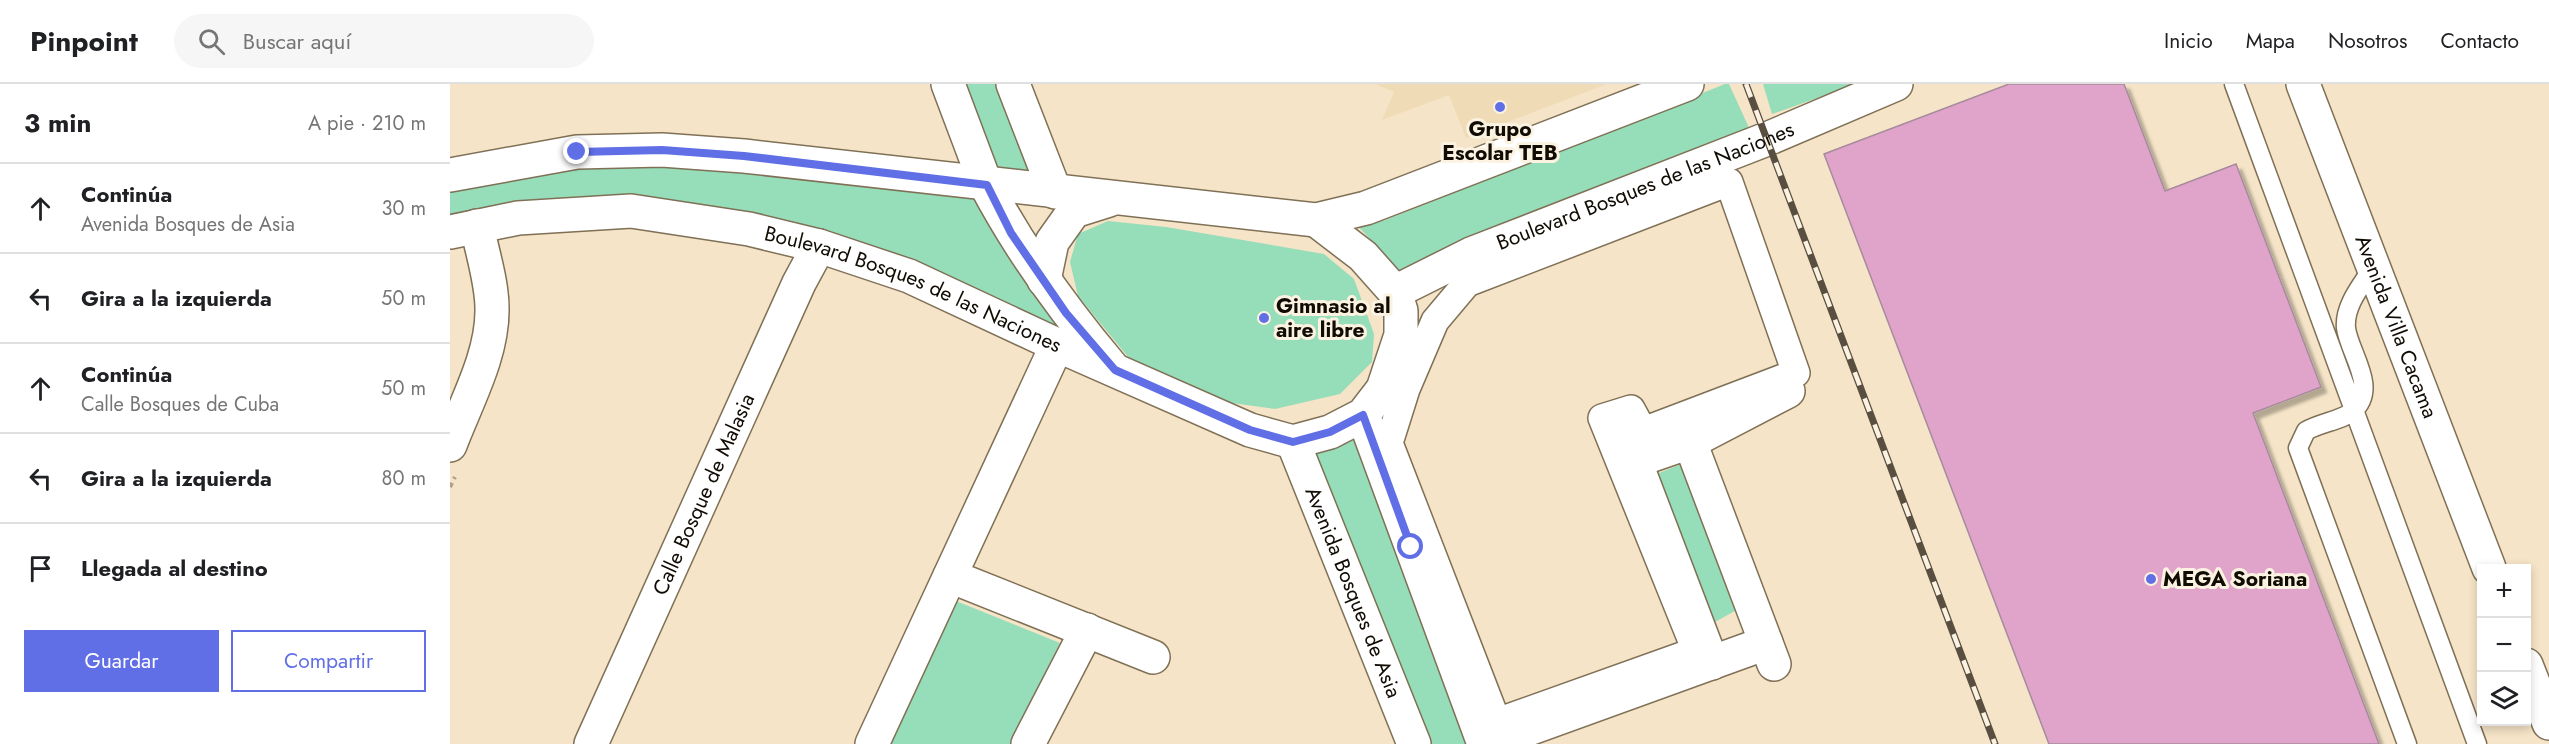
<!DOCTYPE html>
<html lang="es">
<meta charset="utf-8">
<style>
:root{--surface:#fff;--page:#f6f6f6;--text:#202124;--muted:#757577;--line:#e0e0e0;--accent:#616fe7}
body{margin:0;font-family:Jost,sans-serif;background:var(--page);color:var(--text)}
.controls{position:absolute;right:18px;bottom:18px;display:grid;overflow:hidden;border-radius:0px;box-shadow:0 3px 9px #0003}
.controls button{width:54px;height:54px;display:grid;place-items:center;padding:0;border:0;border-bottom:2px solid var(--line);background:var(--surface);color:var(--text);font:30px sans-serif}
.stop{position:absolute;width:18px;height:18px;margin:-14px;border:4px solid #616fe7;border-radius:50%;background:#fff}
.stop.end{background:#616fe7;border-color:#fff;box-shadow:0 2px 6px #0008}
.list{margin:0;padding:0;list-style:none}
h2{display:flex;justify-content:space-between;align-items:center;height:78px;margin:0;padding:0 24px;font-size:26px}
h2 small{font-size:20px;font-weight:400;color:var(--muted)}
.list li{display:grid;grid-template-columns:39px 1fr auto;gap:18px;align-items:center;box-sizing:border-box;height:90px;padding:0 24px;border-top:2px solid var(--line)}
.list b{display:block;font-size:22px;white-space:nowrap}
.list p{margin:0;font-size:20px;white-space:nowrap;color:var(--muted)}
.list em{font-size:20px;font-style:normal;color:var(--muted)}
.actions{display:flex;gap:12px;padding:18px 24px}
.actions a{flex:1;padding:14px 0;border:2px solid var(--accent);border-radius:0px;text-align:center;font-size:21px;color:var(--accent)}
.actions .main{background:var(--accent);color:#fff}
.icon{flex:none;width:33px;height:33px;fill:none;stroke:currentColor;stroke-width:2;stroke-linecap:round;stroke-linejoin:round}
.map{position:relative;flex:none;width:2099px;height:660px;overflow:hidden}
header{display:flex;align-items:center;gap:36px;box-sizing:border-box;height:84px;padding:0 30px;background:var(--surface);border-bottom:2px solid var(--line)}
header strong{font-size:28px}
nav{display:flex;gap:33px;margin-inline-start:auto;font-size:21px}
.search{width:420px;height:54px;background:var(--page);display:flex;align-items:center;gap:15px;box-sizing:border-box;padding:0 21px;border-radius:33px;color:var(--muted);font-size:22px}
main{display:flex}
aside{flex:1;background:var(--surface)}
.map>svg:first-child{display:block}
</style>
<header>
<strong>Pinpoint</strong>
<div class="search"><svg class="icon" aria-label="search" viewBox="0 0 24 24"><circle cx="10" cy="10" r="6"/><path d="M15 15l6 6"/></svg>Buscar aquí</div>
<nav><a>Inicio</a><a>Mapa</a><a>Nosotros</a><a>Contacto</a></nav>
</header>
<main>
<aside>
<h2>3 min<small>A pie · 210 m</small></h2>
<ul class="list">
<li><svg class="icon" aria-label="ahead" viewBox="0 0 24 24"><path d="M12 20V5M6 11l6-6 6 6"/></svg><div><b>Continúa</b><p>Avenida Bosques de Asia</p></div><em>30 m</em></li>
<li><svg class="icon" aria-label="left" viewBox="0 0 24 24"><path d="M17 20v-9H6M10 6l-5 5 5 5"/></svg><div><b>Gira a la izquierda</b></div><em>50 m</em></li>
<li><svg class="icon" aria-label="ahead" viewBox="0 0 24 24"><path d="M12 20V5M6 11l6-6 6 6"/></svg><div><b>Continúa</b><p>Calle Bosques de Cuba</p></div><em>50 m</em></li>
<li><svg class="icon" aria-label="left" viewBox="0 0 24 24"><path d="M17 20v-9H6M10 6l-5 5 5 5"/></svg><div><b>Gira a la izquierda</b></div><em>80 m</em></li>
<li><svg class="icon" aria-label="arrive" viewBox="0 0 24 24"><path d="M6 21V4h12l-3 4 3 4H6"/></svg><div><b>Llegada al destino</b></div></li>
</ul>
<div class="actions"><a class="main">Guardar</a><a>Compartir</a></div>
</aside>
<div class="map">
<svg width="2099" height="660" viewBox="0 0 2099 660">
<defs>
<filter id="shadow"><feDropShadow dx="5.5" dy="5.5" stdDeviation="1.5" flood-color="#0004"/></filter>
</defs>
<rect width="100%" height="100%" fill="#f5e4c7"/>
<path fill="#f0dbb7" d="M925,0H1157L1016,54L999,11L932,36L944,8Z"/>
<path fill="#96ddb9" d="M515,0H549L583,92L552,93Z
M1275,0H1279L1300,46L1022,151L950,187L904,138L933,137Z
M1313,0H1407L1322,30Z
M129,76L291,79L527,113C546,165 585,206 617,249L293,139L0,149V105Z
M658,137L716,143L874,170L904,195L924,250L922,278L890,310L825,325L767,317L679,274L628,212L620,178L628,150Z
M904,353L1020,660H976L863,365Z
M1234,379L1292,523L1265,538L1204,391Z
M506,517L610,559L560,660H434Z"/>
<path fill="#e0a4cb" stroke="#a78b9d" stroke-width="1.5" filter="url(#shadow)" d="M1559,0H1674L1715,107L1786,80L1871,303L1803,329L1929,660H1599L1374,70Z"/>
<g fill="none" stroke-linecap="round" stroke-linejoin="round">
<defs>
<path id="service" d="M1784,0L2027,660
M1922,185C1911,202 1894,222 1896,244C1899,269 1929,304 1903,327C1893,336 1869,339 1856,347L1848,364L1957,660"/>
<path id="pedestrian" d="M1279,98L1346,289L1193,347L1181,325L1152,334L1246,567L1047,638L939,359L956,305L985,237L1017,199Z"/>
<g id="minor">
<path d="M498,0L536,101"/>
<path d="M563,0L605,108"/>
<path d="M913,331L1034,660"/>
<path d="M1174,348L1262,579"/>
<path id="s1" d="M843,358L964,660"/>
<path d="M1240,358L1324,580"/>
<path d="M0,361C16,318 43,271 42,224C42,198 32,168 27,142"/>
<path d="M1185,377L1240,358L1338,307"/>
<path d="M500,492L703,573"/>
<path id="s2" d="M141,660L349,199L369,162"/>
<path d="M422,660L607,261"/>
<path d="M578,660L637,546"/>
<path d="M1037,660L1316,559"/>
</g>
<g id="tertiary">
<path id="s3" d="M1853,0L2039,484"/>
<path d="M0,91L127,68L212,66L294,72L866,136L916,124L1237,0"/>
<path d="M536,101C571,167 613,225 661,282"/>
<path id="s4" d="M0,148L68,134L181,127L299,145L369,162L459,192L607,261L800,346L843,358L880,348L913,331L933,305L951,251V227L945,208L913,172L866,136"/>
<path d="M594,196L602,158L624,127L659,116"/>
<path id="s5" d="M945,208L1021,170L1317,55L1446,0"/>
<path d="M2076,581L2099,639"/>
</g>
</defs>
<use href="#service" stroke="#7f7056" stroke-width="21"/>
<use href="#pedestrian" stroke="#7f7056" stroke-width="30"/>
<use href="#minor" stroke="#7f7056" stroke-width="36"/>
<use href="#tertiary" stroke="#7f7056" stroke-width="36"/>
<path stroke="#aea08a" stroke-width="4" stroke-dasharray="4.5 4.5" stroke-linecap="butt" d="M0,403L5,393"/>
<use href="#service" stroke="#fff" stroke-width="18"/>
<use href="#pedestrian" stroke="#fff" stroke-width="27"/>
<use href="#minor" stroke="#fff" stroke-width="33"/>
<use href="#tertiary" stroke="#fff" stroke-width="33"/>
<defs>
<path id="rail" d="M1296,0L1545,660"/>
</defs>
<use href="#rail" stroke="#584f41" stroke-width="7"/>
<use href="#rail" stroke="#fcf2e1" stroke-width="4.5" stroke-dasharray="14" stroke-linecap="butt"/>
</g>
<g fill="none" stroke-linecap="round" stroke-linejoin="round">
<path stroke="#616fe7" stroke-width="8" d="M127,68L212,66L294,72L537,101L561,149L616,229L665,286L800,346L843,358L880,348L913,331L961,463"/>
</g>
<g fill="#616fe7" stroke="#fcf2e1" stroke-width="2">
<circle cx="1050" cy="23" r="6"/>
<circle cx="814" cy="234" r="6"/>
<circle cx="1701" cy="495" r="6"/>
</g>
<g text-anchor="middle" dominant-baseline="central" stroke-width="6" stroke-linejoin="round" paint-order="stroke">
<g font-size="21" font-weight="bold" fill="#100b03" stroke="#fcf2e1" text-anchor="start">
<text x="1050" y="45" text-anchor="middle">Grupo<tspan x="1050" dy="24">Escolar TEB</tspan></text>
<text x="826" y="222">Gimnasio al<tspan x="826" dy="24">aire libre</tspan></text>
<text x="1713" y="495">MEGA Soriana</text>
</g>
<g font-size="21" fill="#100b03" stroke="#fcf2e1">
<text stroke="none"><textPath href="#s5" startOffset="272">Boulevard Bosques de las Naciones</textPath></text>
<text stroke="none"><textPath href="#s4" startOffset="477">Boulevard Bosques de las Naciones</textPath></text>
<text stroke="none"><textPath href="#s3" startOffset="260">Avenida Villa Cacama</textPath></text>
<text stroke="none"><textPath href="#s2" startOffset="274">Calle Bosque de Malasia</textPath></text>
<text stroke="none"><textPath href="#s1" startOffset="162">Avenida Bosques de Asia</textPath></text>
</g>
</g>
</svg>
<div class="controls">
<button>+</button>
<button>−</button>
<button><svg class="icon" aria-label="layers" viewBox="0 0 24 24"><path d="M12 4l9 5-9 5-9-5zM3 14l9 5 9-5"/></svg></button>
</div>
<div class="stop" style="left:961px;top:463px"></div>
<div class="stop end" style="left:127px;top:68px"></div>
</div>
</main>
